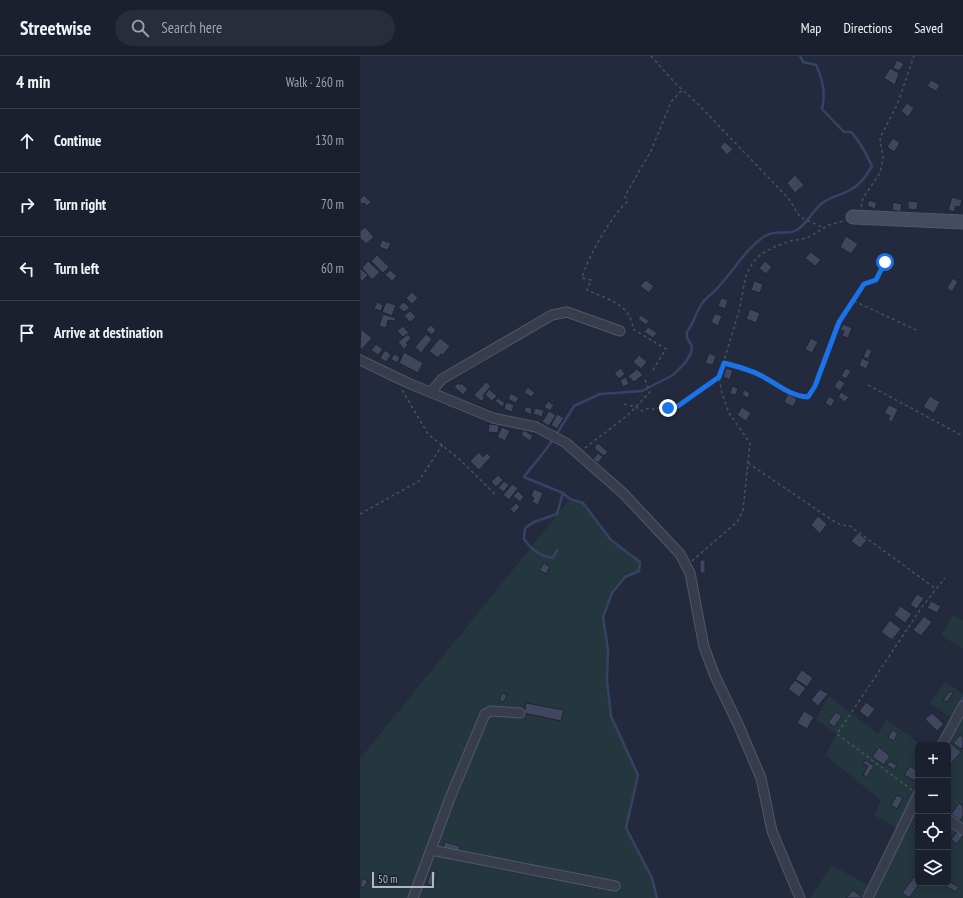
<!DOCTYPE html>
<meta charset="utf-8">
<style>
:root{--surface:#1a202e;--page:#272d3a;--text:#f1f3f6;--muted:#9fa3aa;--line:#383e4a}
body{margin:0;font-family:"PT Sans Narrow",sans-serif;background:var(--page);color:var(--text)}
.controls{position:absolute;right:12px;bottom:12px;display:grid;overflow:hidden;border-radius:6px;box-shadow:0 2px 10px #0003}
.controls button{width:36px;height:36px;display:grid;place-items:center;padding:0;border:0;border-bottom:1px solid var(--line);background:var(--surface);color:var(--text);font:20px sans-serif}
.scale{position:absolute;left:12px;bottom:10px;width:62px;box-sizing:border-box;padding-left:4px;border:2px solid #b2b7c8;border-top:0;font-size:11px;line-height:14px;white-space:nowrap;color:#b2b7c8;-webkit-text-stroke:3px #1c2232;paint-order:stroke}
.stop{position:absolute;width:12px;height:12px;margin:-9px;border:3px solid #1a73e8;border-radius:50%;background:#fff}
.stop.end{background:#1a73e8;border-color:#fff;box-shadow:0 1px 4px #0008}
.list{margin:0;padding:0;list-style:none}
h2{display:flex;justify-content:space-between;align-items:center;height:52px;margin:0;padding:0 16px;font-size:17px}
h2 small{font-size:13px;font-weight:400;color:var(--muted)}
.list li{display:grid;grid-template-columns:26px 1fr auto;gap:12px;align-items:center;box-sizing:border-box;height:64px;padding:0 16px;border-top:1px solid var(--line)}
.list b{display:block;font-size:15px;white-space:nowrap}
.list em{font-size:13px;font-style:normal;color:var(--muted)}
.icon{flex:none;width:22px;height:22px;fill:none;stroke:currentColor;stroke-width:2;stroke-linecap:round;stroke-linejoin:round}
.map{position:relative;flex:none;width:603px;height:842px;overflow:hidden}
header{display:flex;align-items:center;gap:24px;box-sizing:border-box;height:56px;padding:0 20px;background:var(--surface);border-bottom:1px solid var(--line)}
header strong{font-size:19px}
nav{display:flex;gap:22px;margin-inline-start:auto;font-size:14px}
.search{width:280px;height:36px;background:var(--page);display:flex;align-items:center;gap:10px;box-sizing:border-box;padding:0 14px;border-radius:22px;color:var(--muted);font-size:15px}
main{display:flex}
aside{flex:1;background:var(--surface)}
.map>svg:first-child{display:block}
</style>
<header>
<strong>Streetwise</strong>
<div class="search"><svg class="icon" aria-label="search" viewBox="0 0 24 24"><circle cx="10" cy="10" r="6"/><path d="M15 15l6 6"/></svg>Search here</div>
<nav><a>Map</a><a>Directions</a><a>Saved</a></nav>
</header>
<main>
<aside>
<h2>4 min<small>Walk · 260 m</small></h2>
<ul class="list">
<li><svg class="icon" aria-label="ahead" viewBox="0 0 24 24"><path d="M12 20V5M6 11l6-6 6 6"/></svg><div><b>Continue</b></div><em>130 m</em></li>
<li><svg class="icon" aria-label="right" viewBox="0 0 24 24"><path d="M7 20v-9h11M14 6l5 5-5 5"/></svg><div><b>Turn right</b></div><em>70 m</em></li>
<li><svg class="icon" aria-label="left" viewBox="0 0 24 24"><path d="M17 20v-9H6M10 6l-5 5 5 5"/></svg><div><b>Turn left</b></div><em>60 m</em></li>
<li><svg class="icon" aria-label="arrive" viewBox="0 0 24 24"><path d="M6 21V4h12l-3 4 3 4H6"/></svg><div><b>Arrive at destination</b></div></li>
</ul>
</aside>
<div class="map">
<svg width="603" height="842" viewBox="0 0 603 842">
<rect width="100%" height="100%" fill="#232a3d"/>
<path fill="#25373e" d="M210,443L223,447L251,484L280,506L279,515L265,521L252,537L243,561L248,594L247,625L251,660L278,719L266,772L292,822L297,842H0V703Z
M594,558L603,565V593L581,579Z
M585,625L603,638V842H450L472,809L513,832L541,774L514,759L521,744L465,699L477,678L456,663L469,640L518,678L527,664L562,689H558V827H588V689H582L594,664L570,647Z"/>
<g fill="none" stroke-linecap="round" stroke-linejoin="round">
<path stroke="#364264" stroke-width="2.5" d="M196,379L214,350L240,338L282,335L313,319L325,307L331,297L332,290L327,282V276C334,267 336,255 343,246C348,240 355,236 360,229C375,213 386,192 405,180C417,173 428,179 435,175C447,169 450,158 460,149C468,141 480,140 490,134C500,129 506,120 512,110C506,98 501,86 491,76H484L462,53C466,37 463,23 456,9L443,6L440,0
M193,383C185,397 173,408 164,421L203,437L197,458L174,466L165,472L164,483C172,494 179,500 193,502L197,494
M203,437L210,443L223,447L251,484L280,506L279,515L265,521L252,537L243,561L248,594L247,625L251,660L278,719L266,772L292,822L297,842
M599,649L603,642
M583,678L595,656
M556,733L558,728
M545,756L552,740"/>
</g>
<path fill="#3f465d" stroke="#1e2434" d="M537,4L544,8L539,15L533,12Z
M530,12L539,17L535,29L524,22Z
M571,24L580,29L576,35L567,30Z
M547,47L554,52L548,61L541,55Z
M533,82L540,87L534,96L527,91Z
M365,86L373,93L367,99L360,91Z
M435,119L444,129L435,137L427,127Z
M4,139L11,146L7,150L4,147L2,148L0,147V143Z
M592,141L602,144L600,151L596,150L594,156L588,154Z
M509,144L517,147L515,153L507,150Z
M548,145L558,146L557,154L548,153Z
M533,146L542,148L541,156L532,154Z
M5,171L14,181L6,188L0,182V175Z
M486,180L498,188L491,198L480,191Z
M22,184L31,187L28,194L19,191Z
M451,196L461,204L455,210L445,202Z
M17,199L29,211L23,217L11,205Z
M8,205L20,216L12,224L2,212Z
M405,205L412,211L406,218L399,212Z
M0,212L8,219L2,225L0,223Z
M30,214L37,220L32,225L25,219Z
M593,222L598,226L592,236L587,232Z
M286,224L294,230L289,237L280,230Z
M394,225L403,228L400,237L391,234Z
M52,236L58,242L52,248L46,242Z
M361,242L368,244L365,253L358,250Z
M17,246L23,249L21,255L14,253Z
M26,246L36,249L32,260L22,256Z
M44,246L50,252L44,256L38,251Z
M390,253L400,257L396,267L386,263Z
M50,255L56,261L50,266L44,260Z
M23,258L36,262L35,265L28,264L26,272L19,270Z
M357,258L362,260L358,270L351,266L354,259Z
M281,259L289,265L286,269L278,263Z
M483,268L492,272L488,282L482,280L484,275L480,274Z
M71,269L76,274L72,279L66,274Z
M43,270L49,277L43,281L37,275Z
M288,271L297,277L293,282L284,276Z
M1,273L12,282L2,293L0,292Z
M48,278L51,282L46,287L48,289L44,293L38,286Z
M66,278L72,283L61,297L55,291Z
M80,282L90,290L83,299L81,298L78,302L69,295Z
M451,282L458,286L452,297L445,293Z
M16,288L23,293L18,299L11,294Z
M507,292L512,295L508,303L503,301Z
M25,294L31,299L26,306L20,302Z
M44,296L63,307L58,317L39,307Z
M349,297L356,300L353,309L345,307Z
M34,298L40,301L37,307L31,303Z
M279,299L287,306L281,313L273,306Z
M502,302L510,306L506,313L499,309Z
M261,312L265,318L259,323L254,317Z
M366,312L373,314L370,324L363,321Z
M486,312L491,315L486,323L481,320Z
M277,313L283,319L274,326L268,320Z
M266,321L269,328L263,331L260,324Z
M479,323L485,327L480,335L474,330Z
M126,326L131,330L123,340L125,342L121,345L114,339Z
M98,327L100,329L101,327L108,333L103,339L94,331Z
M372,330L378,332L376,339L370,338Z
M168,331L175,337L171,341L164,336Z
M129,333L137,340L132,345L125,339Z
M384,334L390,337L388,342L382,339Z
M481,336L489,341L485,346L478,341Z
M151,337L159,342L156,347L148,343Z
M428,338L437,343L433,351L424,346Z
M469,340L475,344L471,351L465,347Z
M570,340L580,346L574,357L563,351Z
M138,342L145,347L142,351L135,345Z
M188,345L194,349L190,355L184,351Z
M146,346L154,349L152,356L144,353Z
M529,349L538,353L532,366L528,364L530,360L524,357Z
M165,351L172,352L171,359L164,355Z
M382,351L391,357L386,365L377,359Z
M175,352L184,354L182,361L173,358Z
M189,355L196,359L189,370L182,366Z
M197,358L204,362L197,373L191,369Z
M129,368L139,369L138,377L128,376Z
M142,371L150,375L145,385L137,381Z
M164,374L173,380L170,385L161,379Z
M238,387L248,396L244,400L234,392Z
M119,396L123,401L127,397L131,401L119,414L110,405Z
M238,397L243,401L238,407L233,403Z
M138,419L143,424L136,431L131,426Z
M144,425L149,429L144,436L138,432Z
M152,428L158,432L149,444L143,439Z
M174,433L183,437L178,449L172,446L174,442L171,440Z
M158,435L164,441L160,446L153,440Z
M156,447L160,451L154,457L150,453Z
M458,460L467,468L460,478L451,469Z
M498,477L507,484L500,492L491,485Z
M340,504H345V517H340Z
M184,507L190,511L186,518L179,514Z
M557,538L564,542L557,553L550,549Z
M571,545L581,550L577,557L567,552Z
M540,550L552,558L545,567L534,559Z
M564,560L572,566L561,580L553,574Z
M530,564L541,573L532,584L521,576Z
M442,614L453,622L447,631L435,623Z
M435,624L446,632L439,641L428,633Z
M460,633L468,638L458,650L451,644Z
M590,635L593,637L587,646L583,644Z
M142,637L147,639L144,646L139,644Z
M506,646L515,653L508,662L499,655Z
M166,647L204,654L201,665L164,657Z
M444,655L454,661L447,673L437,667Z
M476,656L482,660L474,671L468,666Z
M572,657L584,668L577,675L565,663Z
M532,674L538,677L534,685L528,682Z
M600,679L603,681V691L601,693L593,687Z
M590,687L601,696L591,708L588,705V690Z
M519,691L530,700L524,709L512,701Z
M505,704L514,710L507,721L503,719L508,710L503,707Z
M530,705L537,709L534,714L527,709Z
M550,710L558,715V720L555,725L544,719Z
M537,739L543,742L537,753L531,749Z
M599,747L603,750V760L600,765L591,758Z
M558,766V781L554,778L556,774L552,771Z
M598,775L603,780L596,788L591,783Z
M85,786L100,790L99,796L83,792Z
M71,814L77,816L73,830L67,828Z
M554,821L560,827L549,842L542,837Z
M2,822L8,825L4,832L0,830Z
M588,825L599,831L596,836L585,830Z
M493,834L502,841V842H486Z"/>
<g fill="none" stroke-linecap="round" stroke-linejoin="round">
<defs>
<path id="street" d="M0,304L48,327L133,362L176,371L206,387L264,438L320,498L330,517L344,591L355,620L378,668L401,722L412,775L440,842
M71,336L82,323L192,259L207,256L260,275
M582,689L603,650
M588,763L603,774
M71,794L255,830
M53,842L90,742L125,658L131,655L160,657
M508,842L558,739"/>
<path id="secondary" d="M493,161L603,166"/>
</defs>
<use href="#street" stroke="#525768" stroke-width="11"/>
<use href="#secondary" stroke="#525768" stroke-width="15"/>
<path stroke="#43545b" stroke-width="1.5" stroke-dasharray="3 3" stroke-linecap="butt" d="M291,0L316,28L337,47L429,143L440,161L464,172
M501,151L503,142L520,117L523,102L520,82L537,49L554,0
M494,245L556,274
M364,307C375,310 389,313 400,319C416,327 429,340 448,341L455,330L479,266L505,229L516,224L525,206
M293,314L306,293L273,273C271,248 247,243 227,234L231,224L222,222C227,202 252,159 267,146L265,140L291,95L311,46L322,34
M508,329L603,380
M42,334L68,378L99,403L136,439
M328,343L359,321
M264,348L276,351L282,355L289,352L296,354L299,351C311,353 320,350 328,342
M225,392L268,359L290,336L285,324
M388,407L472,464L481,469L490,470L576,533
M0,458L59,425L83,388
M332,505L377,466L383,455L390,387L369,357L362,337L359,321L379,255L386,219L393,206L401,198L414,191L430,185L447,182L469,169L483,165
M552,734L477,678L562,551L585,522"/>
<use href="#street" stroke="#373d4d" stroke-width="9"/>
<use href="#secondary" stroke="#454b60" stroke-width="13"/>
</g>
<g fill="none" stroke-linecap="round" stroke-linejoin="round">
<path stroke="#1a73e8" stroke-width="5" d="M308,352L318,350L359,321L364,307C375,310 388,313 400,319C416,327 429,340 448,341L455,330L479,266L504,228L516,224L525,206"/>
</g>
</svg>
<div class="controls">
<button>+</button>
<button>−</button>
<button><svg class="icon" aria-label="locate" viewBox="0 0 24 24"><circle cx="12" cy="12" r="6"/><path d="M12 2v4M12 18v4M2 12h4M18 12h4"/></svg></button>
<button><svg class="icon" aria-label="layers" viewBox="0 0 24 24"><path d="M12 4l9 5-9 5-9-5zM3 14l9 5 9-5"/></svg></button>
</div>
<div class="scale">50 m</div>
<div class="stop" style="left:525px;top:206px"></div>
<div class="stop end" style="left:308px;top:352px"></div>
</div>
</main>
